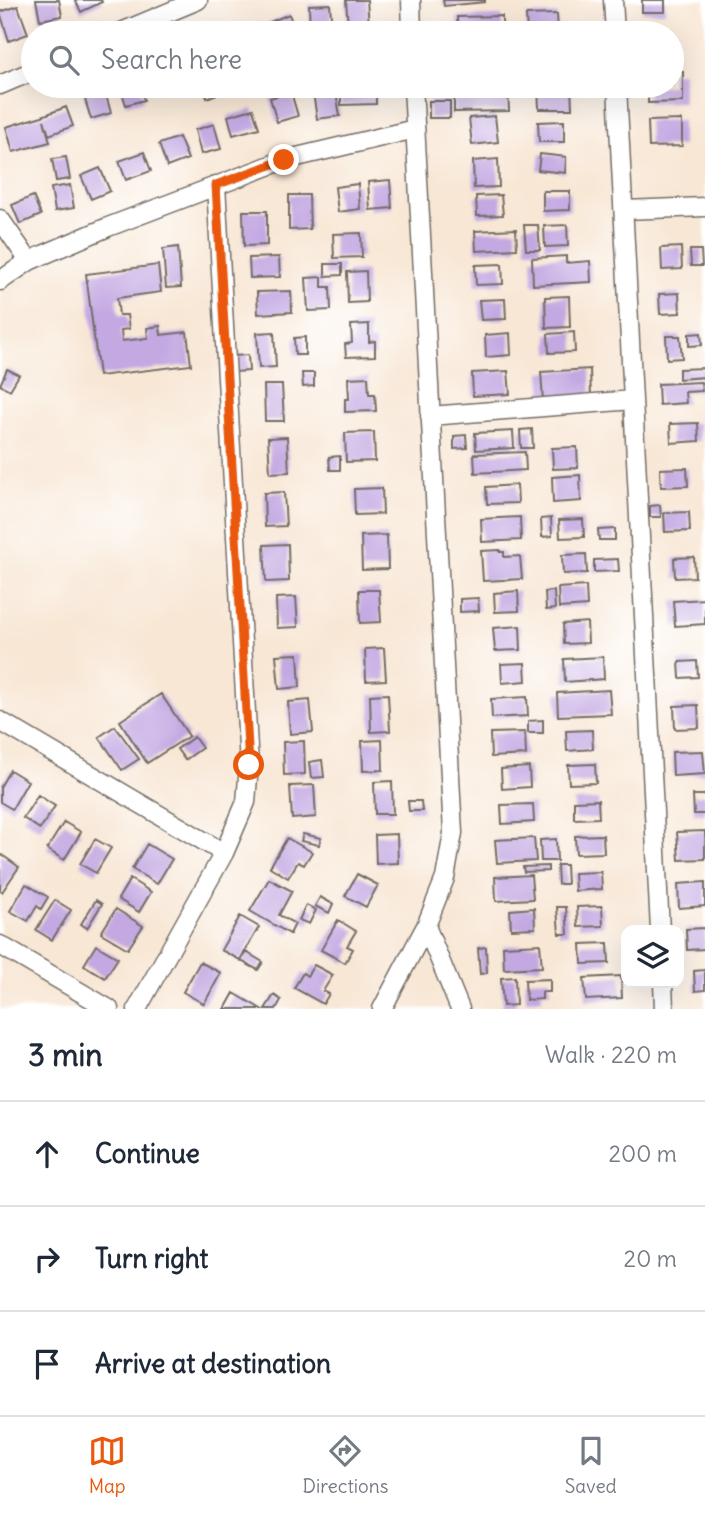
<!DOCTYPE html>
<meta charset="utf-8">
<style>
:root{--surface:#fff;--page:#f6f6f7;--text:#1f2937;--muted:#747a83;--line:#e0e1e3;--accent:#ea580c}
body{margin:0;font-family:Delius,sans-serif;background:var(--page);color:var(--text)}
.controls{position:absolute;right:21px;bottom:21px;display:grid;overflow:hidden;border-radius:14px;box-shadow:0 7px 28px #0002}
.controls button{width:63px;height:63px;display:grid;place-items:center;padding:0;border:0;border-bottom:2px solid var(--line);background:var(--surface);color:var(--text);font:35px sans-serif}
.stop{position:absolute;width:21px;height:21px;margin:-16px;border:5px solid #ea580c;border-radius:50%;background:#fff}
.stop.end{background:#ea580c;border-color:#fff;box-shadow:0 2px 7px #0008}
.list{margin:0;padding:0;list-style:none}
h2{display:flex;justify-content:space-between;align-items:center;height:91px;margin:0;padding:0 28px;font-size:30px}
h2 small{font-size:23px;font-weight:400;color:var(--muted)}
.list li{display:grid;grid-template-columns:46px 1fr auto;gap:21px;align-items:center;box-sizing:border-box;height:105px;padding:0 28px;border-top:2px solid var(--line)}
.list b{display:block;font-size:26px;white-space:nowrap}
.list em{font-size:23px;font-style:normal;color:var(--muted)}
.icon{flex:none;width:38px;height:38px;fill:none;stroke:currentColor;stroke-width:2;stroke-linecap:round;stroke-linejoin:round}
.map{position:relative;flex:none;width:705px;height:1009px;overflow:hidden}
.search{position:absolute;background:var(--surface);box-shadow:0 7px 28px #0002;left:21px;right:21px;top:21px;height:77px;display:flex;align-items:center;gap:18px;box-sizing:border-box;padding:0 24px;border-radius:38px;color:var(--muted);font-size:26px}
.sheet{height:406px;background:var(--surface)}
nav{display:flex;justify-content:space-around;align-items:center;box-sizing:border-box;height:98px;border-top:2px solid var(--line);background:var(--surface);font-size:19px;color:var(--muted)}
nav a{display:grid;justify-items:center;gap:4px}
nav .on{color:var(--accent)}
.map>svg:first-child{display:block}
</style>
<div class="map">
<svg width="705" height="1009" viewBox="0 0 705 1009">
<rect width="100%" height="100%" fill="#fff"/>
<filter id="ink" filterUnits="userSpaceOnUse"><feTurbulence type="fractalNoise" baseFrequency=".0143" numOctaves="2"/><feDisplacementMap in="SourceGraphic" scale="14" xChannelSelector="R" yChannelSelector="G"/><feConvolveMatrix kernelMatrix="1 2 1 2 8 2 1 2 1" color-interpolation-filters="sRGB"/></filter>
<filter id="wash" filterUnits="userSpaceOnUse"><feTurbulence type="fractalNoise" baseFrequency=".00686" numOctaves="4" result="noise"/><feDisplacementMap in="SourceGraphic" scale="28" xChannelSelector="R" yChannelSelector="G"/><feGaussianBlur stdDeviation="1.57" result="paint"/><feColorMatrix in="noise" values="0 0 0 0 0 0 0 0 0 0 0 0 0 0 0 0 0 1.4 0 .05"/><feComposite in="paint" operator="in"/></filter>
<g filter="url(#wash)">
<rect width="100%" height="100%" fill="#f8e7d5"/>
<g id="blocks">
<path fill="#c3a8e2" d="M36,0H59L62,16L40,20Z
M75,0H101L102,2L81,12Z
M346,0H367L369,25L348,27Z
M443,0H485V2L444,6Z
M642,0H665V12H642Z
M330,4L332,30L310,32L309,5Z
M18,6L28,34L9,41L0,12Z
M289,14L296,33H260L258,27Z
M557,14L558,33H527L526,15Z
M502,16V33H458L457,17Z
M672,72H683V102L648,103V86H672Z
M120,86H140L144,100L126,105Z
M203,86H227L228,90L207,98Z
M312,86H335L340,116L317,119Z
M341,86H376V104L341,105Z
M538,86H571L572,109H539Z
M104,88L111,113L91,119L83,93Z
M508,89L509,111L454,112V90Z
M291,92L298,116L277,122L270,98Z
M429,101H450V118H429Z
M66,107L73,126L49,135L44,120L50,142L13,152L6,127L42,116Z
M253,109L259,128L233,135L228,116Z
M495,116L498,142L472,145L469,118Z
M682,120V146L649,147L648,121Z
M564,121V142H539L538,122Z
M214,124L221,149L201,154L195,130Z
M179,137L188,159L167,167L159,144Z
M144,152L151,171L126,180L119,161Z
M540,154L566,157L565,173L538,170Z
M66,157L70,179L56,181L52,159Z
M498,159L499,187L474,188L473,161Z
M100,168L110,191L91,199L81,176Z
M390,180L392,208L370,210L368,182Z
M358,184L360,209L338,212L335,187Z
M70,185L74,208L55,211L51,188Z
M543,191H570V210L543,211Z
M289,195H309L310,229L289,230Z
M501,195L503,215L477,216L476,196Z
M33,196L41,215L20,224L12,205Z
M243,211H267V245L244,246Z
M524,225H538L540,250H526Z
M567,225L568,246L545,247L544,226Z
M516,229L517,249L476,251L475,231Z
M361,233L362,257L334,258L333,234Z
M178,247L181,287L166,288L163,249Z
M681,247L682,269L662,270L661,248Z
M690,250H701L702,266H691Z
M566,256V263L590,261L591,282L533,285L532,258Z
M279,257L280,277L250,278L249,258Z
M325,264H342V275L325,276Z
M502,264L503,284L476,285L475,265Z
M158,265L161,292L117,298L119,315H127L129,329L121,330L122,341L148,338L147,328L160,326L161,335L187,332L191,365L99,376L86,274Z
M366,271L367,302L348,303L347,272Z
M322,277V287H330L331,310L308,311L306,278Z
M291,291L292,312L258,314L257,292Z
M679,293L680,313L660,314L659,294Z
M569,296L570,327L546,328L545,297Z
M505,299L506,319L481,320L479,300Z
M369,324V342L375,341V356L346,357L345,344L352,343L351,325Z
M274,332L276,367L259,368L257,333Z
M574,332L575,352L549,353L548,334Z
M510,333L511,355L486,357L485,335Z
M701,333L702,345L689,346V334Z
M666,336H680L682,358L667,359Z
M305,337V355H295L294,338Z
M248,355L249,371L234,372V356Z
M705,368V377L679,379V369Z
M7,369L19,375L10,390L0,385Z
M590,369L591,399L543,401L541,372Z
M508,371L510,394L473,396L472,373Z
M302,373H314V386L303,387Z
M368,377L369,394H375L376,411L345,412V399H349L348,378Z
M701,382L702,391L685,392L686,403L659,405L658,384Z
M264,385H282L284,421H265Z
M698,423L699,441L671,443L670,424Z
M532,429L533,448H521L520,430Z
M513,431L514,448L476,450L475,433Z
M374,432L375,461L346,462L345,433Z
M466,435L467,448L454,449V436Z
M287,437L289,472L270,473L268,438Z
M577,447L578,468L553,469L552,448Z
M525,452L526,470L475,473L474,454Z
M340,456V470H330L329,457Z
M687,468L688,486L661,487L660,469Z
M580,475L581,501L553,503L552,477Z
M517,485L518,503L487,504L486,487Z
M382,488L383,514L355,515L354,489Z
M284,492L286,526L265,527L264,493Z
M660,505L661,517H650V506Z
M689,512L690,531L665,532L664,513Z
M520,517L521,540L482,542L481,519Z
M551,518L552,536L542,537L541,519Z
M583,519L584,537L560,538L559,520Z
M615,529V540H599L598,530Z
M387,535L388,569L362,570L361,536Z
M288,544L289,581L266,582L264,545Z
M500,550V552H504V557L520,556L522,579L483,581L481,551Z
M586,554L587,573L563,574L562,555Z
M694,557L695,577L675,578L674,558Z
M618,559L619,571L594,572V560Z
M586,586L587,606L559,608L558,588Z
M359,590H379L381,622L360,623Z
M518,591L519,611L495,612L494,593Z
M554,591L555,609L546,610L545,592Z
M296,597L298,627L277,628L276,598Z
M478,598L479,611L460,612V599Z
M705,599V624L675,626L673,601Z
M587,622L588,643L564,644L563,624Z
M520,626L521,650L495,651L493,628Z
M384,648L386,680L366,681L365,649Z
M298,654L300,687L279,689L276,655Z
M603,657L604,679L565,682L564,659Z
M697,661L698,677L680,678L679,662Z
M525,663L526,681L502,683L501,664Z
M609,690L611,714L558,716L557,693Z
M161,694L189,736L147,763L120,721Z
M388,694L390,731L371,732L370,695Z
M527,697L528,716L492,718L491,699Z
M310,700L313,732L290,734L288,702Z
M698,705L699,728L675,729L674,706Z
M543,720V733H528V721Z
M115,726L139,759L122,770L99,737Z
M592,730L593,749L567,751L566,731Z
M525,732L526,755L491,757L490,733Z
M194,737L202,748L185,760L177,749Z
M382,740L383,770L363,771L362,741Z
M304,741L305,774L284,775L283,742Z
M703,751L705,774L673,776L672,752Z
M322,760L324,777L311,778L309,762Z
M595,764L596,783L569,784L568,765Z
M529,767L530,787L502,789L501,769Z
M10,770L28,781L12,809L0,802V787Z
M392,781L393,814H375L374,782Z
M314,785L316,817L292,819L290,786Z
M38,795L55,806L40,829L23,818Z
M693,795H705V814H694Z
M598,800L599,818L574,819V801Z
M408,801H421L422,811H409Z
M533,804L534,822L502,824L501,805Z
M64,822L81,832L64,860L47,849Z
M705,831V859L679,860L677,832Z
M303,834L321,838L319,845L301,841Z
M397,834L398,863L376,864L375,835Z
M603,835L604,853L576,854L575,836Z
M287,838L312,852L304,865L298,862L288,878L270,867Z
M534,838L536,861L497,863L495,840Z
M95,839L111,848L96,873L80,864Z
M556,839L557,861H541L540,840Z
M147,844L172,859L157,884L132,869Z
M2,855L19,867L2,892L0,891V857Z
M557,865H566L567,884H558Z
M548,866V871L524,872L523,867Z
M601,872L602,889L575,891L574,873Z
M357,874L378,885L366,907L345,896Z
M531,875L533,899L496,901L495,877Z
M130,879L151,892L139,912L118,899Z
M269,879L292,891L279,915L295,924L290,934L250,911Z
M705,882V906L679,908L678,884Z
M26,884L48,897L41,909L37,906L28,921L10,911Z
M320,897L333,904L329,913L315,906Z
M55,900L71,910L52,940L36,930Z
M96,900L102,904L87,928L81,924Z
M306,905L316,910L309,924L299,920Z
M602,906L603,926L578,927L577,907Z
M557,907H566L568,934H559Z
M534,908L535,928L511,929L510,910Z
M116,909L143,926L128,949L101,933Z
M240,916L259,927L240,960L221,950Z
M338,920L356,931L347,946L353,949L345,963L321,950Z
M705,928V949L687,950L686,929Z
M608,943L609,963L582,964L581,944Z
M540,944L542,967L504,969L503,946Z
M96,945L118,958L105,978L84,965Z
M486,947L487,973L480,974L478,948Z
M246,952L263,962L258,970L241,961Z
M200,962L221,973L204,1004L183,992Z
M314,965L333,975L323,991L329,994L323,1004L294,988L303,973L307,976Z
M705,970V990L695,991L694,971Z
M621,976L622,998L586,1000L584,978Z
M515,977L516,1005L503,1006L501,978Z
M550,979V992H542V999L526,1000L525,980Z
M234,993L261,1009H225Z
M274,995L281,1000L276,1009H265Z"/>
</g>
</g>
<g filter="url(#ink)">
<use href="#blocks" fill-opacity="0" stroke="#736d66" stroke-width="2"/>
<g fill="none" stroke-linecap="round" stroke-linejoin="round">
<defs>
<path id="street" d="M411,0L412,33
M613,0L615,33
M119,33L198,0
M0,85L33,71
M617,86L660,930
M624,210L705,207
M0,219L29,261
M0,281L29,261L108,227L284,160L415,129
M430,416L633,400
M0,721L224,853
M426,926L460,1009
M0,945L109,1009
M663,983L664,1009
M137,1009L224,853L246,802L249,765L216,185
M382,1009L426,926L445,878L453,833L413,86"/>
</defs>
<use href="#street" stroke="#736d66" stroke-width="21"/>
<use href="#street" stroke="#fff" stroke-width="18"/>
</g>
</g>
<g fill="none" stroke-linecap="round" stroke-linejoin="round" filter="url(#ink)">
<path stroke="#ea580c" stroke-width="9" d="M249,765L216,185L284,160"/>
</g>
</svg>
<div class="controls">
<button><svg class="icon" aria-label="layers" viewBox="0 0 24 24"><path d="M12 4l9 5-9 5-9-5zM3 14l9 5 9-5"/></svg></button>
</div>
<div class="stop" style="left:249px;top:765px"></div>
<div class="stop end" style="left:284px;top:160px"></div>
<div class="search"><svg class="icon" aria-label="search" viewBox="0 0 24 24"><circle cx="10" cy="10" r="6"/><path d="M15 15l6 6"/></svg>Search here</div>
</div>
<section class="sheet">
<h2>3 min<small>Walk · 220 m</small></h2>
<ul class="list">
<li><svg class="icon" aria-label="ahead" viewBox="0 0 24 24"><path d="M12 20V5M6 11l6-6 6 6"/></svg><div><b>Continue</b></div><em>200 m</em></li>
<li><svg class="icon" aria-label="right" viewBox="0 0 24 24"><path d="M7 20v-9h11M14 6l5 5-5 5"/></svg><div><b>Turn right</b></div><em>20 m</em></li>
<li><svg class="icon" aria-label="arrive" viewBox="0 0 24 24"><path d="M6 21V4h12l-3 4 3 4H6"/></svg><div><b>Arrive at destination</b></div></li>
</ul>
</section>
<nav>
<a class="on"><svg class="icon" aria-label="map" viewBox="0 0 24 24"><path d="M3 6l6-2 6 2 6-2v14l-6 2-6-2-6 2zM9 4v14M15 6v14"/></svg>Map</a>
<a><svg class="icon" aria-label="directions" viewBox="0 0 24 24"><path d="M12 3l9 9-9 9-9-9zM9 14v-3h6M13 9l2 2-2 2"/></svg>Directions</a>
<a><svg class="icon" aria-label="saved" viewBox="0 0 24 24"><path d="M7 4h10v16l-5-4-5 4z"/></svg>Saved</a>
</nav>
